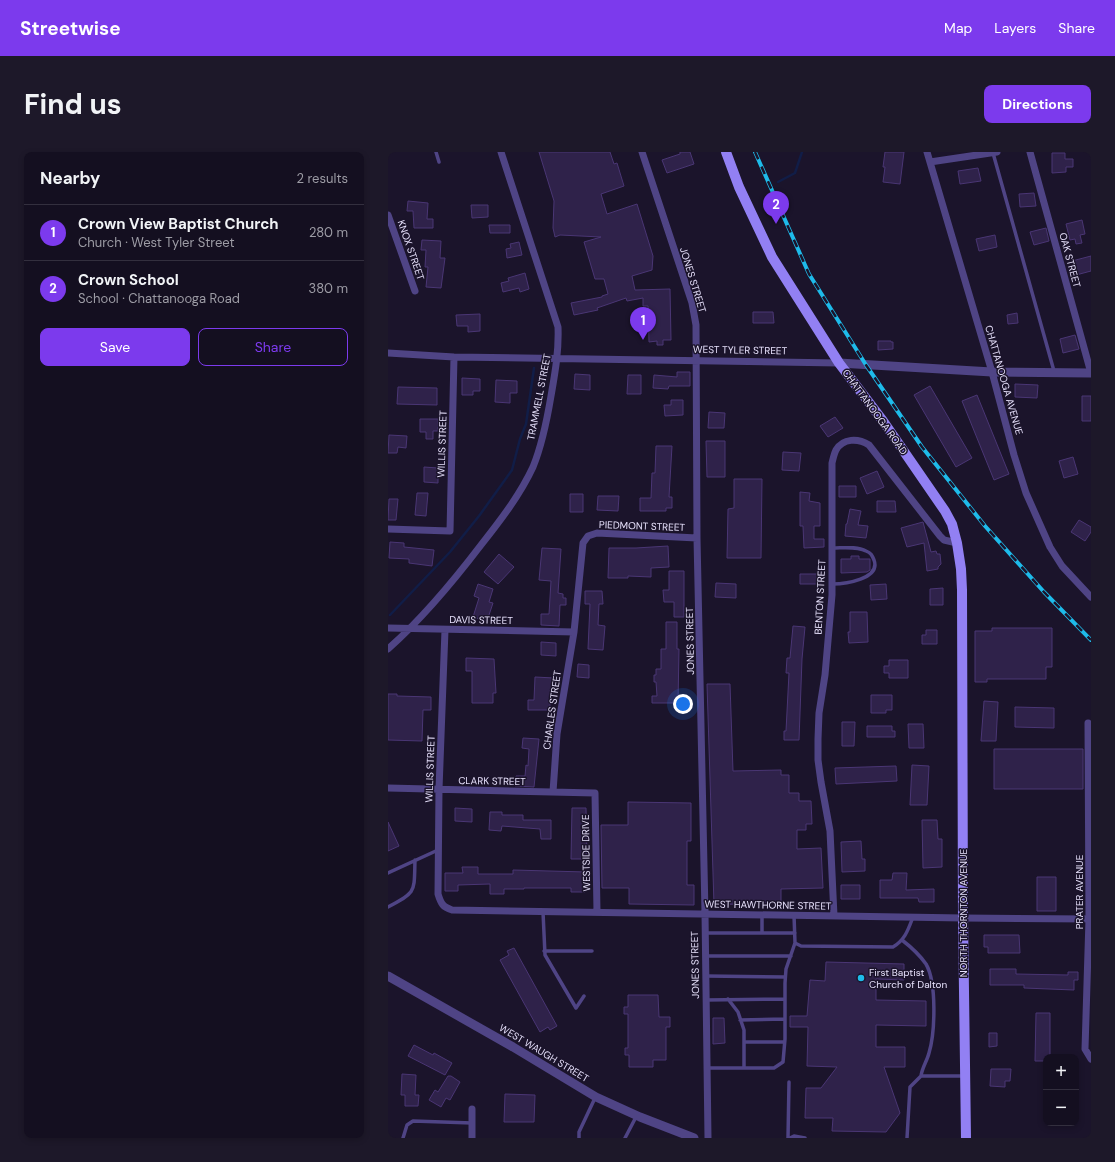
<!DOCTYPE html>
<meta charset="utf-8">
<style>
:root{--surface:#140f20;--page:#1d1829;--text:#f1f3f6;--muted:#9d9ca5;--line:#332f3e;--accent:#7c3aed}
body{margin:0;font-family:"DM Sans",sans-serif;background:var(--page);color:var(--text)}
.controls{position:absolute;right:12px;bottom:12px;display:grid;overflow:hidden;border-radius:8px;box-shadow:0 2px 6px #0003}
.controls button{width:36px;height:36px;display:grid;place-items:center;padding:0;border:0;border-bottom:1px solid var(--line);background:var(--surface);color:var(--text);font:20px sans-serif}
.you{position:absolute;left:295px;top:552px;width:14px;height:14px;margin:-10px;border:3px solid #fff;border-radius:50%;background:#1a73e8;box-shadow:0 0 0 6px #1a73e833}
.badge{display:grid;place-items:center;width:26px;height:26px;border-radius:50%;background:var(--accent);color:#fff;font-size:13px;font-weight:700}
.pin{position:absolute;translate:-50% -33px;filter:drop-shadow(0 1px 2px #0008)}
.pin::after{content:'';position:absolute;top:21px;width:14px;height:12px;background:inherit;clip-path:polygon(0 0,100% 0,50% 100%)}
.list{margin:0;padding:0;list-style:none}
h2{display:flex;justify-content:space-between;align-items:center;height:52px;margin:0;padding:0 16px;font-size:17px}
h2 small{font-size:13px;font-weight:400;color:var(--muted)}
.list li{display:grid;grid-template-columns:26px 1fr auto;gap:12px;align-items:center;box-sizing:border-box;height:56px;padding:0 16px;border-top:1px solid var(--line)}
.list b{display:block;font-size:15px;white-space:nowrap}
.list p{margin:0;font-size:13px;white-space:nowrap;color:var(--muted)}
.list em{font-size:13px;font-style:normal;color:var(--muted)}
.actions{display:flex;gap:8px;padding:12px 16px}
.actions a{flex:1;padding:9px 0;border:1px solid var(--accent);border-radius:8px;text-align:center;font-size:14px;color:var(--accent)}
.actions .main{background:var(--accent);color:#fff}
.map{position:relative;flex:none;width:703px;height:986px;overflow:hidden;border-radius:8px}
header{display:flex;align-items:center;gap:24px;box-sizing:border-box;height:56px;padding:0 20px;background:var(--accent);color:#fff}
header strong{font-size:19px}
nav{display:flex;gap:22px;margin-inline-start:auto;font-size:14px}
.intro{display:flex;align-items:center;justify-content:space-between;box-sizing:border-box;height:96px;padding:0 24px}
h1{margin:0;font-size:28px}
.button{padding:10px 18px;border-radius:8px;background:var(--accent);color:#fff;font-size:14px;font-weight:700}
main{display:flex;gap:24px;padding:0 24px}
aside{flex:1;background:var(--surface);border-radius:8px;box-shadow:0 2px 6px #0003}
.map>svg:first-child{display:block}
</style>
<header>
<strong>Streetwise</strong>
<nav><a>Map</a><a>Layers</a><a>Share</a></nav>
</header>
<div class="intro"><h1>Find us</h1><a class="button">Directions</a></div>
<main>
<aside>
<h2>Nearby<small>2 results</small></h2>
<ul class="list">
<li><span class="badge">1</span><div><b>Crown View Baptist Church</b><p>Church · West Tyler Street</p></div><em>280 m</em></li>
<li><span class="badge">2</span><div><b>Crown School</b><p>School · Chattanooga Road</p></div><em>380 m</em></li>
</ul>
<div class="actions"><a class="main">Save</a><a>Share</a></div>
</aside>
<div class="map">
<svg width="703" height="986" viewBox="0 0 703 986">
<rect width="100%" height="100%" fill="#1b142b"/>
<g fill="none" stroke-linecap="round" stroke-linejoin="round">
<path stroke="#111d47" stroke-width="2.5" d="M390,30L407,21L414,0
M2,463L62,400L91,364L124,318L132,287L138,272L146,216"/>
</g>
<path fill="#2f224a" stroke="#4a3674" d="M151,0H222L226,12L229,11L236,34L213,42L219,62L249,52L265,104L264,118L244,124L247,138L282,137L283,188H275V193H269V189L261,190L260,154H255V146L239,149L238,146L209,156L210,158L186,163L183,151L214,145V144L220,142L216,127H207L196,90L213,85L172,83L167,85L165,76L166,49Z
M292,0H302L306,12L279,21L274,8L292,2Z
M497,0H516L512,32L495,30L497,15H495Z
M664,1H677V7H685V15H678V20L664,21Z
M590,16L593,29L572,32L570,19Z
M646,41L648,54L632,55L631,42Z
M20,49L40,51L39,67H45V76H26L25,59H19Z
M83,53H100V65L84,66Z
M694,68L697,82L692,83L694,91L688,92L687,87L682,88L678,72Z
M101,73H122V81H102Z
M658,76L661,89L646,93L642,80Z
M607,83L609,95L591,99L588,87Z
M34,88L53,89L52,106H57L53,136L38,135L40,115H37L38,98H33Z
M131,90L134,103L119,106L118,97L123,96L122,92Z
M703,104V119L688,123L684,109Z
M137,121L141,137L132,140L131,136L115,140L113,131L121,129L120,126Z
M365,160H385L386,171H365Z
M629,161L630,171L620,172L619,163Z
M92,162V179L80,180V174H69L68,163Z
M687,183L691,197L675,201L672,187Z
M490,189H503V190H505V197L490,198Z
M289,220H302V234H281L280,237L265,236L266,223L289,225Z
M187,222L202,223V238L186,237Z
M240,223H253V242H239Z
M74,226L92,227V239H85V243H74Z
M108,228L129,229V241H122V251L107,250Z
M627,232L650,233L649,246L627,245Z
M542,234L584,306L568,315L526,243Z
M10,235L49,236V253L9,252Z
M589,243L621,322L606,328L574,249Z
M694,244H703V269H694Z
M283,248H295V263L277,264L276,253H283Z
M321,260L337,261L336,276H320Z
M447,265L455,276L440,285L432,274Z
M32,267H50V279H45V287H38V280H32Z
M1,283L19,284L18,296L10,295L9,301H0Z
M318,289H337V325H319Z
M268,294H284L281,345H284V356H278V359H252V346H263L264,321H267Z
M395,300L413,301L411,319L394,318Z
M685,305L690,322L676,326L671,309Z
M36,315L50,316V331L36,330Z
M489,319L496,335L479,342L472,326Z
M346,327H374L373,406H339L340,357L346,356Z
M451,334H468V345H451Z
M412,340L422,341L421,349L432,351V374H426V387H436V395L416,396L415,374H412Z
M29,341H40L38,364L27,363Z
M182,342H195V360H182Z
M210,344H231L230,359L209,358Z
M1,347H10L8,368H0Z
M489,349H507L508,360H489Z
M462,357L473,359L470,373L480,374L478,386L457,384L458,372H459Z
M691,368L703,375V380L697,389L683,380Z
M535,370L543,400L548,399L549,402H552L553,412L550,415V417L539,419L536,391L519,395L513,376Z
M2,390L16,391V395L46,398L44,414L21,411V407L1,406Z
M280,394L281,415L263,416V425L240,424V426H220L221,396H248Z
M154,396L173,397L170,441L175,442V446H178V453H172L171,474L153,473V462H161L163,429L151,428Z
M111,402L126,415L110,432L96,420Z
M463,404H471V407H482V418L479,420L453,421V407H463Z
M281,419H296V465H286V450H276L275,438H281Z
M412,422H433V432H412Z
M328,431L348,432V446L327,445Z
M90,432L105,437L101,450L105,451L99,469L85,465L91,446L86,444Z
M498,432L499,447L483,448L482,433Z
M555,436V453H542V437Z
M197,439H214L215,452H211L210,473L217,474L215,498L200,497L202,452H197Z
M462,460H479L480,490L461,491L460,480H462Z
M278,470H289V497H291L290,551H264V544H269L268,530H266V523H268V517H273V497H278Z
M405,474L417,475L414,507L411,588H396V579H398L401,521H398L399,506H402Z
M604,476H664V515H658V527H599V530H587V479H604Z
M538,478H549V492H534V483H538Z
M153,490L168,491V504L153,503Z
M78,506L106,507L108,541H105V551H84V519H78Z
M501,508H520V526H501V521H496V514H501Z
M190,512L201,513V526L189,525Z
M147,525L166,526L165,538H162V558H140V548H146Z
M319,532H342L345,619L393,618V623H401V641H411V649H423L424,672H418V678H409V697L433,696L435,736L393,737V750L326,753Z
M0,542H9V544L43,545V558H35L34,589L0,588Z
M483,543H504V558H498V561H483Z
M596,549L610,550L608,589H593Z
M627,555L666,556V576L627,575Z
M454,570H467L466,594H454Z
M520,572H535L536,596H521Z
M479,574H504V579H507V585H479Z
M135,586L151,587L146,635L127,634L128,624H137L138,613L140,614L141,597L134,596Z
M606,597H695V637H606Z
M524,613L541,614L539,653H522Z
M508,614L509,629L448,632L447,616Z
M240,650L303,651V689H299V733H306V753L241,752V736H214L213,673H240Z
M67,656L84,657V670L67,669Z
M184,656H198L199,707H183Z
M102,660H114V663H135V668H163V687H153L152,677L114,674L113,679L101,678Z
M534,668H549L550,687H554V715L535,716Z
M0,670L11,694L0,699Z
M473,689L474,707H477V719L454,720L453,690Z
M74,715H90V722H125V718L198,720L197,740H183V736H136V737H116V742H102V732L70,733V739H57V721H75Z
M505,721H519L518,738L546,737V750H531L530,746H492V728H504Z
M649,725H668V759H649Z
M453,733H472V747H453Z
M596,783H631L632,801H600V795H596Z
M126,796L169,874L162,878L160,875L152,880L112,808L121,803L119,799Z
M438,810L516,812V828L488,827V848L538,849V874L488,873V895H517V915H496L512,961L498,980L444,979L445,966H417L418,936H433L449,915L419,914L420,875H402V864H419L422,828L437,829Z
M602,817H628V822L680,823V820H690V828H686V838L636,836V833H602Z
M240,843H270L271,865H282V875H278V908H265V915H241V903H237V896H240V862H236V855H240Z
M648,861H662V905H658V909H647Z
M325,866H336L337,891L325,892Z
M601,881H609V894L601,895Z
M26,893L45,903L46,901L64,911L57,923L20,904Z
M603,917H623L622,929H617V935L602,934Z
M14,922L28,923L27,943H31L30,954H17V943H13Z
M60,924H63L72,930L62,948L58,946L53,955L41,948L47,938L50,940Z
M117,942L147,943L146,970H116Z"/>
<g fill="none" stroke-linecap="round" stroke-linejoin="round">
<path stroke="#4f4485" stroke-width="3.5" d="M48,0L51,10
M605,1L666,219
M444,432C457,432 493,427 486,408C484,403 483,401 478,399C469,394 455,396 445,396
M0,721L50,698
M0,755C29,740 26,740 27,708
M155,760L157,803L188,856L196,844
M374,762V781
M406,763L407,791L413,794L505,795C517,788 520,778 525,765
M318,781H407
M514,788C523,795 531,802 538,812C549,831 547,881 541,901C539,909 534,916 533,924H577
M156,799H204
M317,804H403
M318,824L397,825
M340,847L350,860L356,878V916
M318,848L397,847
M352,868L397,867
M356,890H396
M319,916H386L395,910L397,887V831L398,817L407,791
M15,986L19,973L25,969L84,971
M191,986V980L207,946
M237,986L248,965
M400,986L401,930
M402,986L406,984L417,986
M519,986L522,935L533,924"/>
<path stroke="#4f4485" stroke-width="7" d="M254,0L304,151L308,173L309,386L317,761L320,986
M539,0L604,220L626,303L638,341L662,395L674,414L703,445
M642,0L703,221
M542,10L609,0
M0,63L27,139
M0,201L66,205L451,211
M0,377L62,379L66,205
M0,476L186,480
M57,478L51,637L50,742C53,752 55,755 64,758L575,766L703,767
M0,497C35,466 64,431 93,393C112,369 132,343 145,315C154,293 159,268 163,244C167,221 171,199 170,175L113,0
M700,571L701,767L697,897L703,907
M0,636L207,641L209,760
M165,640L169,582L186,480L195,391L200,384L209,381L309,386
M446,764L442,679L433,630L430,608V587L431,561L437,523L444,443V311C445,307 446,302 448,298C455,286 470,286 481,293L552,384L556,388L569,391
M84,986V957"/>
<path stroke="#4f4485" stroke-width="9" d="M451,211L604,220L703,221
M0,824L125,895L208,945L252,965L306,986"/>
<path stroke="#9280f3" stroke-width="10" d="M338,0L351,35L384,105L451,211L495,269L557,359L564,372L569,391L573,417L574,438L575,766L578,986"/>
<defs>
<path id="rail" d="M367,0L421,122L478,213L534,295L597,374L656,440L703,488"/>
</defs>
<use href="#rail" stroke="#1ebbea" stroke-width="4"/>
<use href="#rail" stroke="#1b142b" stroke-width="2.5" stroke-dasharray="8" stroke-linecap="butt"/>
</g>
<circle fill="#1ebbea" stroke="#1b142b" stroke-width="1.5" cx="473" cy="826" r="4"/>
<g text-anchor="middle" dominant-baseline="central" stroke-width="3" stroke-linejoin="round" paint-order="stroke">
<g font-size="10" fill="#e7e1fc" stroke="#1b142b">
<text transform="translate(23 98) rotate(71)">KNOX STREET</text>
<text transform="translate(682 108) rotate(75)">OAK STREET</text>
<text transform="translate(305 128) rotate(73)">JONES STREET</text>
<text transform="translate(352 198) rotate(1)">WEST TYLER STREET</text>
<text transform="translate(616 228) rotate(74)">CHATTANOOGA AVENUE</text>
<text transform="translate(151 245) rotate(-79)">TRAMMELL STREET</text>
<text transform="translate(487 260) rotate(54)">CHATTANOOGA ROAD</text>
<text transform="translate(54 292) rotate(-88)">WILLIS STREET</text>
<text transform="translate(254 374) rotate(2)">PIEDMONT STREET</text>
<text transform="translate(432 445) rotate(-87)">BENTON STREET</text>
<text transform="translate(93 468) rotate(1)">DAVIS STREET</text>
<text transform="translate(302 489) rotate(-91)">JONES STREET</text>
<text transform="translate(164 558) rotate(-82)">CHARLES STREET</text>
<text transform="translate(42 617) rotate(-88)">WILLIS STREET</text>
<text transform="translate(104 629) rotate(1)">CLARK STREET</text>
<text transform="translate(198 701) rotate(-91)">WESTSIDE DRIVE</text>
<text transform="translate(691 740) rotate(-90)">PRATER AVENUE</text>
<text transform="translate(380 753) rotate(1)">WEST HAWTHORNE STREET</text>
<text transform="translate(575 761) rotate(-90)">NORTH THORNTON AVENUE</text>
<text transform="translate(307 813) rotate(-91)">JONES STREET</text>
<text transform="translate(156 901) rotate(31)">WEST WAUGH STREET</text>
</g>
<g font-size="10" fill="#e7e1fc" stroke="#1b142b" text-anchor="start">
<text x="481" y="820">First Baptist<tspan x="481" dy="12">Church of Dalton</tspan></text>
</g>
</g>
</svg>
<div class="controls">
<button>+</button>
<button>−</button>
</div>
<div class="you"></div>
<div class="pin badge" style="left:255px;top:188px">1</div>
<div class="pin badge" style="left:388px;top:72px">2</div>
</div>
</main>
